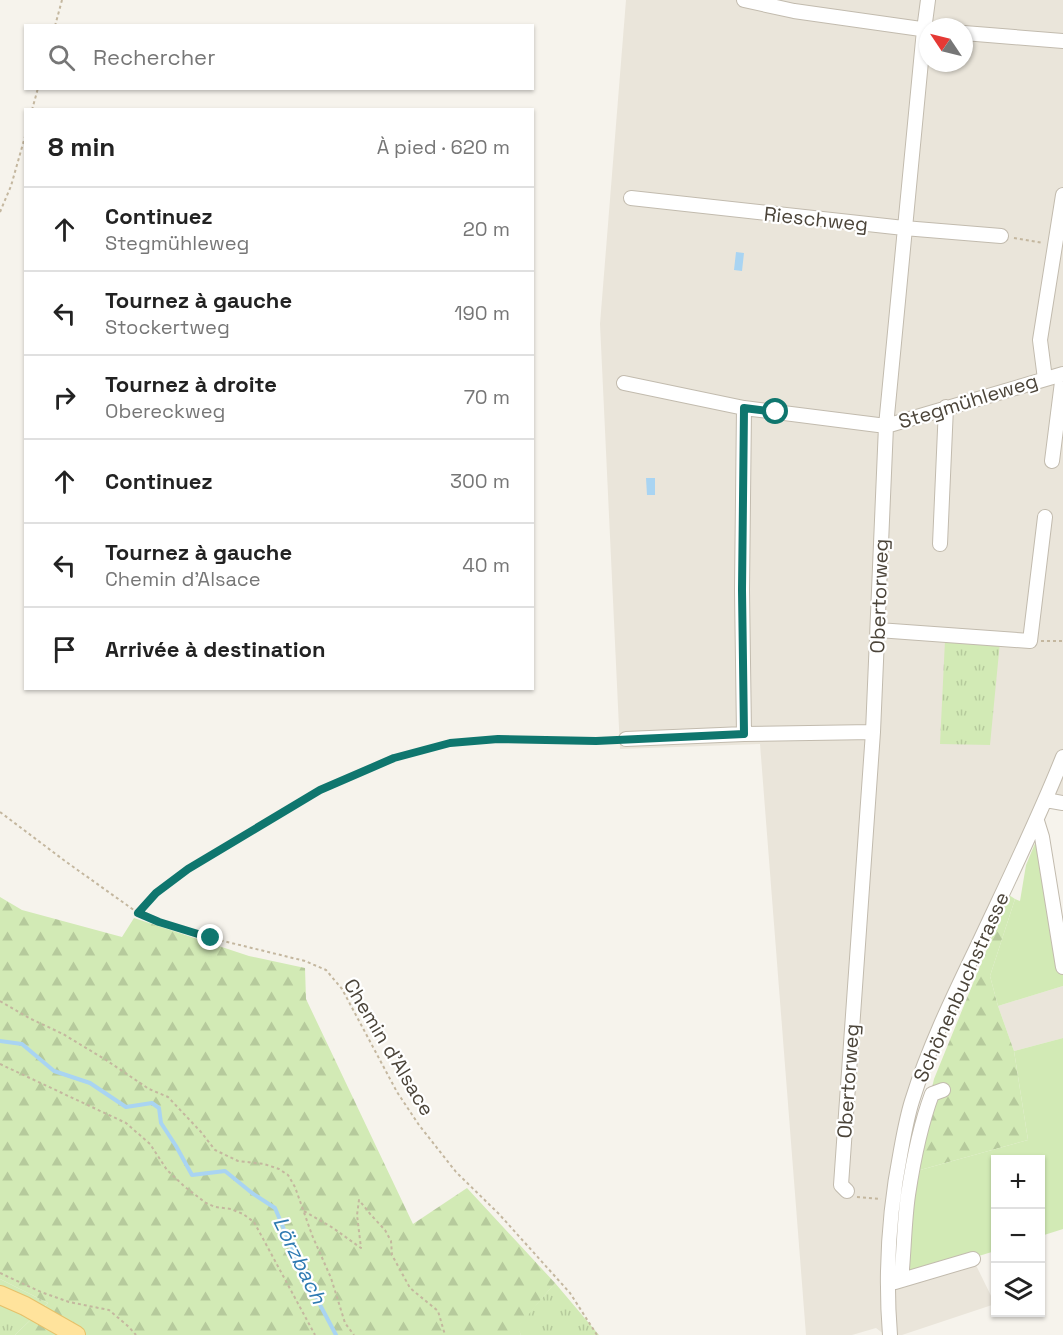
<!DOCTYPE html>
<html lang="fr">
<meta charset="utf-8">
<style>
:root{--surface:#fff;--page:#f6f6f6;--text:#222;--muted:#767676;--line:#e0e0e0}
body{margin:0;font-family:"Space Grotesk",sans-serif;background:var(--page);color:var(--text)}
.controls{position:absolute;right:18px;bottom:18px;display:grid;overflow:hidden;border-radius:0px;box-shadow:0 2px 4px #0004}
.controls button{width:54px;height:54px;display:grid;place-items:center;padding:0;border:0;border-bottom:2px solid var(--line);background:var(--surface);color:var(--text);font:30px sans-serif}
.compass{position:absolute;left:919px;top:18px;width:54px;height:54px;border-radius:50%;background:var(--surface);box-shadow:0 2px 4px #0004;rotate:305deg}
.stop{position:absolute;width:18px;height:18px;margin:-14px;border:4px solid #0f766e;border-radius:50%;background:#fff}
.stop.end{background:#0f766e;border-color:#fff;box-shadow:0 2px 6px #0008}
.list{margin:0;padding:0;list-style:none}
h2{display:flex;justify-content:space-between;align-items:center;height:78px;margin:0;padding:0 24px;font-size:26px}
h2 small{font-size:20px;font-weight:400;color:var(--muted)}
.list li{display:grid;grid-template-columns:39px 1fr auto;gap:18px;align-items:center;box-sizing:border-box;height:84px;padding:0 24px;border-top:2px solid var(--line)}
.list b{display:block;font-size:22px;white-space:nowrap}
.list p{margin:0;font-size:20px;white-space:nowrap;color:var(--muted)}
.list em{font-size:20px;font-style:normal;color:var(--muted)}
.icon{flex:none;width:33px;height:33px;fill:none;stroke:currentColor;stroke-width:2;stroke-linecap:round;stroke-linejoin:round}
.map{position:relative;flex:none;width:1063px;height:1335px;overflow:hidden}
.search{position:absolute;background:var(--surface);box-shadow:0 2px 4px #0004;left:24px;top:24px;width:510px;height:66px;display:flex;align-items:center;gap:15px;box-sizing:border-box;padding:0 21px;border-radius:0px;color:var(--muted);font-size:22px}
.panel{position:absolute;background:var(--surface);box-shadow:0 2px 4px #0004;left:24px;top:108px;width:510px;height:582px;border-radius:0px}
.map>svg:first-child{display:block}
</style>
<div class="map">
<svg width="1063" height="1335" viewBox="0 0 1063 1335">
<defs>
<pattern id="grass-tufts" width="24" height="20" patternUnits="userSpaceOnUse" patternTransform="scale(1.5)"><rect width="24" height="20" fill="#d2eab5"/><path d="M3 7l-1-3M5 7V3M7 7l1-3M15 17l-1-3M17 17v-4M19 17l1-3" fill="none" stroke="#b6ca9c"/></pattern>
<pattern id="forest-firs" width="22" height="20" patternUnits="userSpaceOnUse" patternTransform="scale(1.5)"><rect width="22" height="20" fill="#d2eab5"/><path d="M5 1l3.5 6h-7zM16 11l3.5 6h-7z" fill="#b6ca9c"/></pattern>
</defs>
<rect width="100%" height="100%" fill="#f6f3ec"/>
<path fill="#eae5da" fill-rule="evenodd" d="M626,0H1063V803L1047,800L911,1104L913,1172L973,1259L995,1304L902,1335H885L876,1328L852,1335H806L760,744L620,749L600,324ZM928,27H964V63H928Z
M1063,986V1038L1014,1051L998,1006Z"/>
<path fill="url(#grass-tufts)" d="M945,640L1000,642L990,745L940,744Z
M0,1279L48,1303L15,1335H0Z
M555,1283L599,1335H521L517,1327Z"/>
<path fill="url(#forest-firs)" d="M1009,895L1015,899L990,976L998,1006L1014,1051L1028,1140L913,1172L934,1079Z
M0,897L22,910L122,937L134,918L249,956L305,968L306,999L413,1224L467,1188L555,1283L518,1327L521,1335H15L48,1303L0,1279Z"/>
<path fill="#d2eab5" d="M1036,841L1063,967V986L998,1006L990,976L1015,899L1020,901L1026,865Z
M1063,1038V1229L1041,1236L1040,1160H996L995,1251L901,1280L913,1172L1028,1140L1014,1051Z"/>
<path fill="#a9d4f2" d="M736,252L744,253L742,271L734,270Z
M646,478H655V495H647Z"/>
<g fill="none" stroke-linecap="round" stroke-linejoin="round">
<path stroke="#a9d4f2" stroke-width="4" d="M0,1041L22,1044L54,1071L90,1083L126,1107L152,1103L159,1108L161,1123L176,1146L192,1175L225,1171L252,1193L275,1208L299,1265L336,1335"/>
<defs>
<path id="minor" d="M744,0L794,11L928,30
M964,33L1063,41
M631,198L904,228L1001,236
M1045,379L1040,340L1063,195
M624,383L744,408L886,426L1063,374
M1052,461L1063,374
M940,544L946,407
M878,630L1030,641L1045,517
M744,734L742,590L744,408
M626,739L744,734L873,732
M1046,800L1063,803
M1037,821L1042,837L1063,967
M847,1191L841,1185L873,732L886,426L924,30L928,0
M901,1280C904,1252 904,1223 908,1195C913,1162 920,1126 932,1094L943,1090
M895,1282L973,1259
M890,1335C885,1273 889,1211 901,1150C904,1134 907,1117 912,1101C929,1046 954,995 979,943C1008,881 1038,820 1063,757"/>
<path id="major" d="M0,1295L25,1306L76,1335"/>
</defs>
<use href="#minor" stroke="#c2bbae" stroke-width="16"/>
<use href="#major" stroke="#e6c16a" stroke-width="20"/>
<path stroke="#c4b79f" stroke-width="2" stroke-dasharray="3 3" stroke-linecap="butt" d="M55,26L62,0
M32,110L38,88
M0,212L11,186L26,133
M1014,238L1043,243
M1041,641H1063
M0,812L65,861L138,913L211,938L305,961L326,970L342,989L397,1092L419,1125L456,1172L499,1214L570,1293L597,1335
M138,913L156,893L188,869L320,790L394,758L450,743L498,739L596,741L615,740
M0,1001L29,1018L63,1034L106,1060L149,1089L168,1097L201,1132L215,1150L238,1161L264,1164L279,1169L288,1175L295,1187L312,1235L331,1278L345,1323L354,1335
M0,1064L126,1123L150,1144L167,1170L185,1187L206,1203L215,1207L231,1209L243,1214L254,1222L315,1335
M857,1197L881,1199
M304,1211L333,1228L361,1248L357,1215L359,1200L371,1215L385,1230L391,1241L392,1255L410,1288L438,1311L445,1335
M0,1273L41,1292L69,1302L109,1310L129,1327L136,1335"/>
<use href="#minor" stroke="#fff" stroke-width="14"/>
<use href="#major" stroke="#ffe39c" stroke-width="18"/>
</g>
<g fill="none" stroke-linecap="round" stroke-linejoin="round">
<path stroke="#0f766e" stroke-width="8" d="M211,938L159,922L138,913L156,893L188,869L320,790L394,758L450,743L498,739L596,741L744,734L742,590L744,408L776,412"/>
</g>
<g text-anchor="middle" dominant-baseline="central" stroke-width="4.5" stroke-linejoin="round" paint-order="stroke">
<g font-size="20" fill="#4b4439" stroke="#fff">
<text transform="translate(816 219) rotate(6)">Rieschweg</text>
<text transform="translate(968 401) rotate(-17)">Stegmühleweg</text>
<text transform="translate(879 596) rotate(-88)">Obertorweg</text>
<text transform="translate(961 987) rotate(-66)">Schönenbuchstrasse</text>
<text transform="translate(389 1047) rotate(59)">Chemin d'Alsace</text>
<text transform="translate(848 1081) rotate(-86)">Obertorweg</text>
</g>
<g font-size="21" font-style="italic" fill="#2e7ab2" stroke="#fff">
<text transform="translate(300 1260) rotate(64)">Lörzbach</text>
</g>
</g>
</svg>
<div class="controls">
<button>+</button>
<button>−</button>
<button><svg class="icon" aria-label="layers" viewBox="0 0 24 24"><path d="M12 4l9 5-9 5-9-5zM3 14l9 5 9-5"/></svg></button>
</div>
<svg class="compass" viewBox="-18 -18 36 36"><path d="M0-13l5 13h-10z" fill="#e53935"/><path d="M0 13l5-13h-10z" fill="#767676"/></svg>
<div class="stop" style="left:776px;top:412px"></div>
<div class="stop end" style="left:211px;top:938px"></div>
<div class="search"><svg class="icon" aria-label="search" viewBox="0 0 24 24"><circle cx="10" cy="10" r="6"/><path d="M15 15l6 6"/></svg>Rechercher</div>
<section class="panel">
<h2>8 min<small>À pied · 620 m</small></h2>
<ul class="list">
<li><svg class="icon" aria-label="ahead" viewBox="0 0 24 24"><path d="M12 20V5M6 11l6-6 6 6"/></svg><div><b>Continuez</b><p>Stegmühleweg</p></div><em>20 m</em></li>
<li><svg class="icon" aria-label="left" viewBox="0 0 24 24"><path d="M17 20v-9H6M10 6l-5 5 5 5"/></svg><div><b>Tournez à gauche</b><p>Stockertweg</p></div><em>190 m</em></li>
<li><svg class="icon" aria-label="right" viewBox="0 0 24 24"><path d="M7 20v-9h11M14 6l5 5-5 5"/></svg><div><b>Tournez à droite</b><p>Obereckweg</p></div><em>70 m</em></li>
<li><svg class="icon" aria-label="ahead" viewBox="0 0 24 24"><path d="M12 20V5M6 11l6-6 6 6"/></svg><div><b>Continuez</b></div><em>300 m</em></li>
<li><svg class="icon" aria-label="left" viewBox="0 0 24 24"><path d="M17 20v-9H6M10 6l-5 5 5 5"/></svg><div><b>Tournez à gauche</b><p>Chemin d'Alsace</p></div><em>40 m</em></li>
<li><svg class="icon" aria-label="arrive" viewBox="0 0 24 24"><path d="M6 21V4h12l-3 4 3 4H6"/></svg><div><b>Arrivée à destination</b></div></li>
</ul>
</section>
</div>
